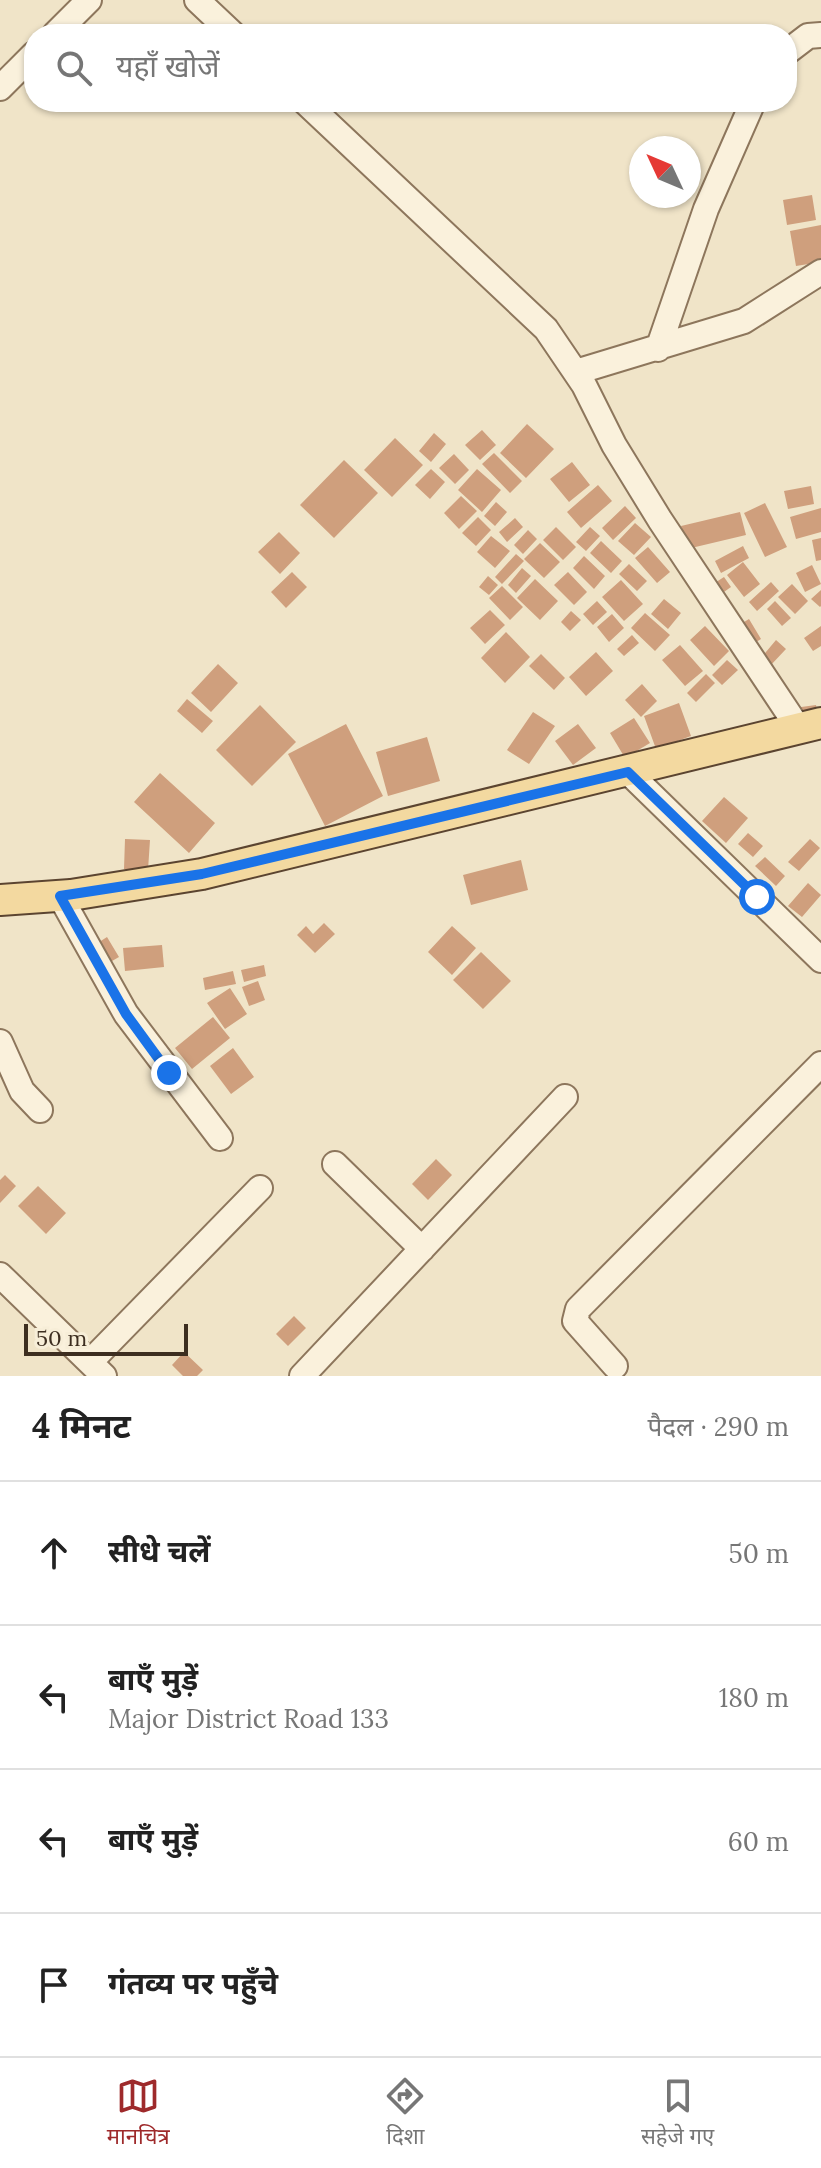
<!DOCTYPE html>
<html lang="hi">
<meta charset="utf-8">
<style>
:root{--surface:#fff;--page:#f2f2f2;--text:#222;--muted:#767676;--line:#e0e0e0;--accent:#9e2a2b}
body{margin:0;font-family:Lora,"Noto Sans Devanagari",serif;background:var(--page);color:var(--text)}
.compass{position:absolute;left:629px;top:136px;width:72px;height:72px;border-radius:50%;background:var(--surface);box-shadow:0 2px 6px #0004;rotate:314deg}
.scale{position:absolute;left:24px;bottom:20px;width:164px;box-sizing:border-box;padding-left:8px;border:4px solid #3d2e20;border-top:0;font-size:22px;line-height:28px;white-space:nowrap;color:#3d2e20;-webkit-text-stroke:6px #f7eed8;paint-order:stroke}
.stop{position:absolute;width:24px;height:24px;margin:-18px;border:6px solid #1a73e8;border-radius:50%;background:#fff}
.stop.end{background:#1a73e8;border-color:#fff;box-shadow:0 2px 8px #0008}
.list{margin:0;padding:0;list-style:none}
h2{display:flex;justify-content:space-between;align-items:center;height:104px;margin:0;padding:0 32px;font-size:34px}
h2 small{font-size:26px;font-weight:400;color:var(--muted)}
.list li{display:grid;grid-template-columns:52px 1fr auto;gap:24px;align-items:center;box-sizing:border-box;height:144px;padding:0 32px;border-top:2px solid var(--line)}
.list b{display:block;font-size:30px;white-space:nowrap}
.list p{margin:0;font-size:26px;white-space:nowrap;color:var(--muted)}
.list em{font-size:26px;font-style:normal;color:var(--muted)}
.icon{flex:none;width:44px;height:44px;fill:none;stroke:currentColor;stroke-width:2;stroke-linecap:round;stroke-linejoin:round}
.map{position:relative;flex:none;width:821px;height:1376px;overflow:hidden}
.search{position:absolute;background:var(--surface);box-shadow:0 2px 6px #0004;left:24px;right:24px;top:24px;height:88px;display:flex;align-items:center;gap:20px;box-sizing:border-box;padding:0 28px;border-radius:32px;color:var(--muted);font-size:30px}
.sheet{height:680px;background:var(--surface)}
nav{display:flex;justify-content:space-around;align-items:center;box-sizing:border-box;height:112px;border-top:2px solid var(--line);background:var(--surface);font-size:22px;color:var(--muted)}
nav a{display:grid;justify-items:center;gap:4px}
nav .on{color:var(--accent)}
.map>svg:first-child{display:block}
</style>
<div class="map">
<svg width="821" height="1376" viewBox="0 0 821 1376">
<rect width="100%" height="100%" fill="#f0e4c8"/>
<path fill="#cf9f7d" d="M812,195L816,220L787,225L783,200Z
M821,225V262L796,266L790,231Z
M527,424L554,449L526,478L500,453Z
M482,430L496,445L480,460L465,445Z
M434,433L446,444L431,462L419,451Z
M395,438L423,465L392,497L364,470Z
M494,453L522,481L510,493L482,464Z
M454,454L469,470L455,484L439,468Z
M344,460L378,493L334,538L300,505Z
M572,462L590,485L569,502L550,479Z
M431,469L445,482L430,499L415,485Z
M477,469L501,490L482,512L458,490Z
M598,485L612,501L581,528L567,512Z
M811,486L814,504L788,509L784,491Z
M461,496L477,511L459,529L444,513Z
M496,502L507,512L495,526L484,516Z
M765,503L787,547L765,557L744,513Z
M625,506L636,518L613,540L602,528Z
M821,508V532L796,539L790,517Z
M740,512L746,535L687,549L681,526Z
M478,517L491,530L476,546L462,533Z
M515,518L523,527L507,542L499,532Z
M635,523L651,537L634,555L618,541Z
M556,527L576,547L563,560L543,540Z
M590,527L600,536L586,551L576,542Z
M528,530L537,539L523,554L514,545Z
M279,532L300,553L280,574L258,552Z
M491,536L510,551L495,568L477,552Z
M821,538V560L816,561L812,540Z
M601,541L622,561L611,573L590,553Z
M540,543L560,562L544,578L524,559Z
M743,546L749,558L721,573L715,561Z
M648,547L670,572L657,583L635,558Z
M516,554L524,561L502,584L495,577Z
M584,556L605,576L594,589L573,568Z
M743,562L760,584L744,597L727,575Z
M629,564L647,581L637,591L619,574Z
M812,565L821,584L805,592L796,573Z
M522,568L531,576L516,593L508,585Z
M292,572L307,587L286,608L271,592Z
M568,572L587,592L574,605L554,585Z
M488,576L498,585L489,595L479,587Z
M724,577L731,587L714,599L707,588Z
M535,579L558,601L540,620L517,598Z
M621,580L643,604L624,621L602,597Z
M771,582L779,591L757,611L749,602Z
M792,584L808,601L795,614L778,597Z
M502,586L523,607L510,620L489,598Z
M821,590V606L820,607L811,599Z
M664,599L681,613L668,629L651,614Z
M597,601L607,612L593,625L583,614Z
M775,601L791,618L782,626L767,609Z
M490,610L505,625L485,644L470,628Z
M571,611L581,620L570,631L561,622Z
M645,613L670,635L655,651L631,628Z
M612,614L624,628L609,642L597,627Z
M749,619L761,639L748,647L736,627Z
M705,626L729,651L714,666L690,640Z
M821,626V646L813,651L804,638Z
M506,632L530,657L505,683L481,658Z
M632,635L639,643L624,656L617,649Z
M776,640L786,649L770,666L761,658Z
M680,645L703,671L685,686L662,660Z
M596,652L613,671L586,696L569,677Z
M541,654L565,678L554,690L529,666Z
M727,660L738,670L722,685L712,675Z
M218,664L238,683L211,712L191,693Z
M706,674L715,683L696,702L687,693Z
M642,684L657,701L641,717L625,700Z
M187,699L213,721L202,733L177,711Z
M679,703L691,736L656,749L644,716Z
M260,705L296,742L252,786L216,750Z
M816,705L818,714L795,718L794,708Z
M533,712L555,726L529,764L507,750Z
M634,718L650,743L625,758L610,733Z
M346,724L383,796L325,826L288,754Z
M578,724L596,748L573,765L555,741Z
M427,737L440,781L388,796L376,752Z
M160,773L215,823L189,853L134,802Z
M724,797L748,818L726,843L702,821Z
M748,833L763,846L753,857L738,844Z
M125,839L150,840L148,870L124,869Z
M810,839L820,848L799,871L788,862Z
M765,857L785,876L776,886L755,866Z
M521,860L528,890L471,905L463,875Z
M808,883L821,895L802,917L788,906Z
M324,923L335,934L315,953L297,935L306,926L313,934Z
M452,926L476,948L452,975L428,952Z
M107,937L119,957L105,965L93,946Z
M162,945L164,967L125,971L123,948Z
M481,952L511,981L483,1009L453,980Z
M264,965L266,976L244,982L241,970Z
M233,971L236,984L205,990L203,978Z
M258,981L265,1000L249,1006L242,987Z
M230,988L247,1014L225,1029L207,1003Z
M213,1017L230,1038L192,1069L175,1048Z
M233,1048L254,1077L231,1094L210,1066Z
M436,1159L452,1175L428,1200L412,1184Z
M5,1175L16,1186L0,1203V1180Z
M38,1186L66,1213L46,1234L18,1206Z
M294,1316L306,1328L288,1346L276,1334Z
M184,1352L203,1370L197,1376H183L172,1365Z"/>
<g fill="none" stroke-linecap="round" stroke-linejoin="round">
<defs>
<path id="minor" d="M197,0L233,34
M55,34L89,0
M787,52L808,36L821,35
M0,88L34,54
M305,102L546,329L584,385L614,445L660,520L799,729
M658,349L706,209L753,102
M576,372L744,321L821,272
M628,772L821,960
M60,896L126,1014L220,1138
M0,1042L22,1091L40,1110
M335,1164L422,1249
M0,1275L104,1376
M90,1362L260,1188
M615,1366L575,1321L578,1309L821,1064
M302,1376L565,1097"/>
<path id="major" d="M0,900L71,895L202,874L821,723"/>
</defs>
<use href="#minor" stroke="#8d765c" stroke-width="28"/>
<use href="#major" stroke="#5b4430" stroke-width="34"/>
<use href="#minor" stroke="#faf1dc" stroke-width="24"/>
<use href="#major" stroke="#f3d9a0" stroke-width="30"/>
</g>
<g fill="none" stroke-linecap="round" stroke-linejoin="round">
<path stroke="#1a73e8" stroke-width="10" d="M169,1073L126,1014L60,896L202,874L628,772L757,897"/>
</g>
</svg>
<svg class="compass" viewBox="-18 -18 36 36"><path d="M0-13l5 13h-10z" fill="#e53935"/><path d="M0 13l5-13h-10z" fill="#767676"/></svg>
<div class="scale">50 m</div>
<div class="stop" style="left:757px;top:897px"></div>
<div class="stop end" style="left:169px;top:1073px"></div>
<div class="search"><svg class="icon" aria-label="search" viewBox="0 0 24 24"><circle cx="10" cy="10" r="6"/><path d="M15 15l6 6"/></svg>यहाँ खोजें</div>
</div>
<section class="sheet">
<h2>4 मिनट<small>पैदल · 290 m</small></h2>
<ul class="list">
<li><svg class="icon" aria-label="ahead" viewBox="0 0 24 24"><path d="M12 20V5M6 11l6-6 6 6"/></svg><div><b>सीधे चलें</b></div><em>50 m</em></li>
<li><svg class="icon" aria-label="left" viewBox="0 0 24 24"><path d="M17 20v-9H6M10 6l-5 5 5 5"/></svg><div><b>बाएँ मुड़ें</b><p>Major District Road 133</p></div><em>180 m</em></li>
<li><svg class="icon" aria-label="left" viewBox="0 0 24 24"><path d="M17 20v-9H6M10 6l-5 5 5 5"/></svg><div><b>बाएँ मुड़ें</b></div><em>60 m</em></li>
<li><svg class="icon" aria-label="arrive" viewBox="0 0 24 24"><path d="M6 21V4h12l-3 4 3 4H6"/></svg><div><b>गंतव्य पर पहुँचे</b></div></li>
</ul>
</section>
<nav>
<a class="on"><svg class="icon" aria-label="map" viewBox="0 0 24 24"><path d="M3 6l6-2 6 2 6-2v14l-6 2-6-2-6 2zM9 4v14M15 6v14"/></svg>मानचित्र</a>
<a><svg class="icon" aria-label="directions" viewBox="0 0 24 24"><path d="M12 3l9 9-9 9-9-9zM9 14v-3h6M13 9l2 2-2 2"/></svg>दिशा</a>
<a><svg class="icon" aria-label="saved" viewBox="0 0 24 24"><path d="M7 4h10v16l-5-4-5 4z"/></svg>सहेजे गए</a>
</nav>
